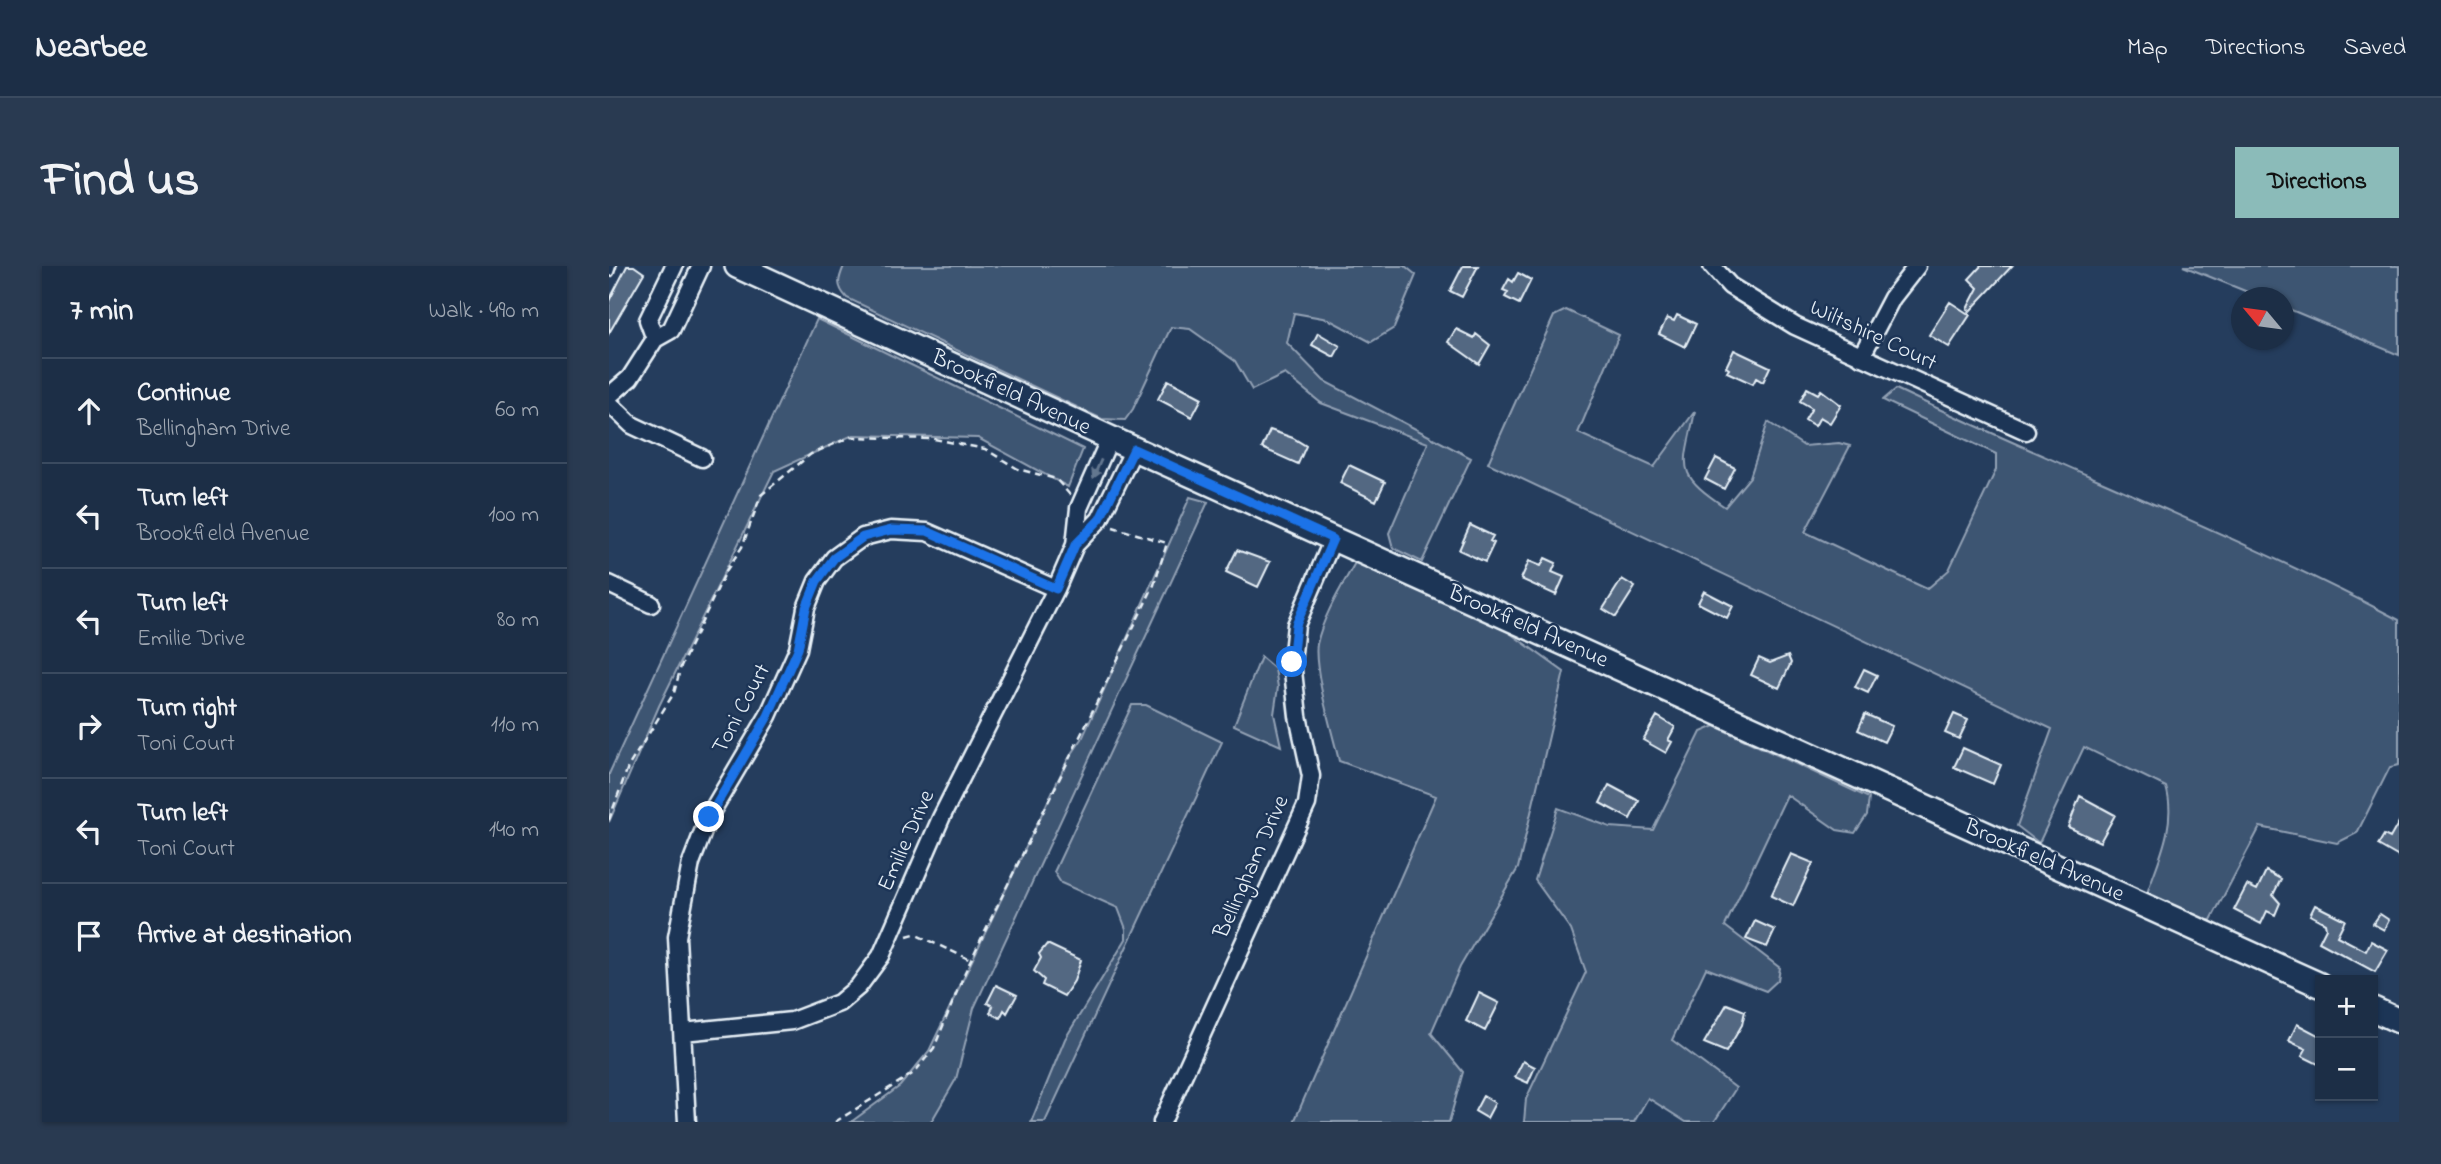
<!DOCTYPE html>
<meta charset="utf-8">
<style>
:root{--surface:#1c2e46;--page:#293a51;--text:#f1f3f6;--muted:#a0a8b3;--line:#3a4a5f;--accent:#8bbbb9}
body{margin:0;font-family:"Indie Flower",sans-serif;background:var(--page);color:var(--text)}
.controls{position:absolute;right:21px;bottom:21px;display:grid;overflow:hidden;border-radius:0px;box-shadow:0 2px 5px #0004}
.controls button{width:63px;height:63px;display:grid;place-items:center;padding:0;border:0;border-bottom:2px solid var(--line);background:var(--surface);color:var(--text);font:35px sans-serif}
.compass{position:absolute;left:1622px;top:21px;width:63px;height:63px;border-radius:50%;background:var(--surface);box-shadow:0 2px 5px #0004;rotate:299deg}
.stop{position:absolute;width:21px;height:21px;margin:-16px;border:5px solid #1a73e8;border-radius:50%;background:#fff}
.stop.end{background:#1a73e8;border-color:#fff;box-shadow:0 2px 7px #0008}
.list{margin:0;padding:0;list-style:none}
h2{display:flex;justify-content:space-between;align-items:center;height:91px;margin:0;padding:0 28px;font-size:30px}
h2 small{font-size:23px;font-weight:400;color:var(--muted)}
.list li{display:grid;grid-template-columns:46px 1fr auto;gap:21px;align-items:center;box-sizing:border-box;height:105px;padding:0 28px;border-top:2px solid var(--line)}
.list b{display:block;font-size:26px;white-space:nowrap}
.list p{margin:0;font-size:23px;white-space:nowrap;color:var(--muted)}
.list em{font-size:23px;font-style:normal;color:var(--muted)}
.icon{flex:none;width:38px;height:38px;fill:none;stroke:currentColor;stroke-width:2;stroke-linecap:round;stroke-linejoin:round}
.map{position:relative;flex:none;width:1790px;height:856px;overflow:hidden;border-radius:0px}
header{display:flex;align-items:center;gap:42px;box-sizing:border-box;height:98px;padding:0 35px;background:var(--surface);border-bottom:2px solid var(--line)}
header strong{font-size:33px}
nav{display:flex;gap:38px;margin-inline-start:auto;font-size:24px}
.intro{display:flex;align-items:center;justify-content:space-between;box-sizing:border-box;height:168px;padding:0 42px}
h1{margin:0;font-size:49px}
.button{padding:18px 32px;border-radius:0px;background:var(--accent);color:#111;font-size:24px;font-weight:700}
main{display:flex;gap:42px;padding:0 42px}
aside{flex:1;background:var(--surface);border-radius:0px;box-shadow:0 2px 5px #0004}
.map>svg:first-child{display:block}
</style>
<header>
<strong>Nearbee</strong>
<nav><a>Map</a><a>Directions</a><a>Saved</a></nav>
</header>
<div class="intro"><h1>Find us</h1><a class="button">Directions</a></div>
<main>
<aside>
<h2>7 min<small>Walk · 490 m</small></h2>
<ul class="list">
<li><svg class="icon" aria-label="ahead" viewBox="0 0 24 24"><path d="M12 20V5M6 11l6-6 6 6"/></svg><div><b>Continue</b><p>Bellingham Drive</p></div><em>60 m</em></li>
<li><svg class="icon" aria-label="left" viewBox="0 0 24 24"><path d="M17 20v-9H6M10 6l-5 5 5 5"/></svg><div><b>Turn left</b><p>Brookfield Avenue</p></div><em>100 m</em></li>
<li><svg class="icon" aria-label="left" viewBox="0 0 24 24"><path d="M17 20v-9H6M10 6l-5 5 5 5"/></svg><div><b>Turn left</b><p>Emilie Drive</p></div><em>80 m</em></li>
<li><svg class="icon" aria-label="right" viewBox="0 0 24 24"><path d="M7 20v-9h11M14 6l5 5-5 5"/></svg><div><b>Turn right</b><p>Toni Court</p></div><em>110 m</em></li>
<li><svg class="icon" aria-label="left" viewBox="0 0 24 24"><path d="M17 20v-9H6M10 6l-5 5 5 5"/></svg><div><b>Turn left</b><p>Toni Court</p></div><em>140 m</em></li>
<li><svg class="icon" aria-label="arrive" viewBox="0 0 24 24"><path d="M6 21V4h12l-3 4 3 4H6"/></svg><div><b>Arrive at destination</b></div></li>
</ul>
</aside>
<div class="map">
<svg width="1790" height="856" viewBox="0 0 1790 856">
<rect width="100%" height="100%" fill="#253d5d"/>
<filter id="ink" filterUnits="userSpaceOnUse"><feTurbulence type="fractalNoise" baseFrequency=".0143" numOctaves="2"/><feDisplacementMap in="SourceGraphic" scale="14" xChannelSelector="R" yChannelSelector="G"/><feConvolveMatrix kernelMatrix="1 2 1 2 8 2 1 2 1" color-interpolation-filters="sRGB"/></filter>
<g filter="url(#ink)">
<path fill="#3e5472" stroke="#93a2b5" stroke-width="2" d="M235,0H796L807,9L785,62L762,76L719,53L685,47L678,77L715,115L862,192L813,296L784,282L780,267L819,177L712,137L676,108L643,124L626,95L581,63L562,61L524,143L516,154L493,153L238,32C227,20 229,14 235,0Z
M1574,0H1790V89L1675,41L1674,32L1651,31Z
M957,44L1010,69L969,167L1045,201L1086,145C1075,202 1064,206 1116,241L1141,211L1159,156L1195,180L1230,177L1241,180L1196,266L1318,323L1340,304L1387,204V188L1274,134L1287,123C1453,202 1627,268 1790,354V499L1781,501L1748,567L1728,577L1651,561L1602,654H1591L1538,627C1550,593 1568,557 1557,521L1475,481L1430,577L1408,560L1443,463L879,197L945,50Z
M208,53L474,183L459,221L369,172L244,169L165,205L50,440L0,556V508Z
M581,231L599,236L365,742L347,813L322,856H242L291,820L320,785L458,495L473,473Z
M747,295L898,365L955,406L909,602L851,701L822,767L854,806L840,856H685L827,530L730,495C724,469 704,403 708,378C714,350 733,320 747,295Z
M652,391L666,403L669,421L665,448L672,480L625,459Z
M523,439H537L613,476L436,856H422L456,773L517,673V663L509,642L452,617L445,606Z
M1106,460L1260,532L1258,549L1246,567L1228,564L1178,529L1116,660L1171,702L1169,714L1157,725L1097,702L1063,774L1127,822L1105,856H1077L1039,832L1025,856H915L917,833L977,706L962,664L926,614L949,542L1001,561L1044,564L1092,466Z"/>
<path fill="#536782" stroke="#e8f1f8" stroke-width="2" d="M18,0H25L35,7L0,67V35Z
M854,0H869L853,31L841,25Z
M1372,0H1403L1361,45L1358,43L1369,22L1360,13Z
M909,7L922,14L910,38L896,31L899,26L894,24L900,13L904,16Z
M1341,36L1361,49L1340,81L1320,69Z
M1068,49L1087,58L1076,81L1050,68L1058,52L1065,55Z
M847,63L865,72L867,68L881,79L870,98L839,76Z
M709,67L731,80L725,91L703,79Z
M1125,84L1161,101L1154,116L1147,112L1144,118L1118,106L1120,103L1117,101Z
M559,114L593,132L583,151L549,133Z
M1198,122L1209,128L1212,124L1232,139L1221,157L1211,151L1206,160L1196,154L1203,142L1191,135Z
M661,164L684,172L697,180L689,198L653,182Z
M1107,192L1126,202L1115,223L1096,213Z
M740,199L776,216L767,235L731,217Z
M861,259L884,270L881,275L885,277L876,296L850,284Z
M628,284L661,296L649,321L617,306Z
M936,292L947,297L943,306L955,311L947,329L912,313L920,295L932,300Z
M1013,313L1026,321L1007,351L994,343Z
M1095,325L1124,340L1118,352L1089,337Z
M1179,390L1182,397L1170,422L1142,409L1150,392L1161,397Z
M1255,403L1268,409L1259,427L1246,421Z
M1256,448L1283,460L1275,476L1249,464Z
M1345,448L1359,454L1350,473L1336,467Z
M1048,450L1066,461L1059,474L1063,476L1057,487L1034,474Z
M1354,482L1392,499L1384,518L1345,501Z
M1000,519L1030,535L1021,553L991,537Z
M1471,530L1506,549L1491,576L1459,561Z
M1790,556V591L1769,579L1775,569L1781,572Z
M1182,588L1204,597L1184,640L1162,630Z
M1657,605L1672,613L1664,629L1671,637L1666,649L1658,645L1652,658L1625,644L1638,619L1648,624Z
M1706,639L1736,654L1728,670L1757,685L1762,675L1779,684L1766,706L1710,676L1717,662L1716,657L1701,649Z
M1771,648L1780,654L1775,664L1764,658Z
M1146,655L1166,664L1158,681L1137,673Z
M438,678L472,694L465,715L455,730L433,719L435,714L425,705L432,692L430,688Z
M387,719L408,729L398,747L395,744L391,752L381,747L384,740L378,737Z
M870,727L890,737L876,765L857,755Z
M1118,738L1136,745L1133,759L1117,786L1095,777Z
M1688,758L1711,770V799L1693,790L1697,783L1680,775Z
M914,795L926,801L919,817L906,811Z
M874,830L886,837L878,852L866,845Z"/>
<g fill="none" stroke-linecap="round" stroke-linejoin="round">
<defs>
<path id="service" d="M0,6L2,0"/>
<path id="minor" d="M65,0L39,54L46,73L62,64L92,0
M1103,0L1121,20L1186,60L1417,165
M1252,91L1283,32L1308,0
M0,130L21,112L46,73
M0,137L23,159L93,192
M466,279L491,253L525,183
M0,318L42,338
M74,766L183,755L230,737L249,721L272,690L332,552L447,323L466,279L470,242L501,172
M78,856L68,671L82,597L100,550L159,450L189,383L197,342L208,315L225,292L254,271L282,264L318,266L447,323
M553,856L698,538L702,510L689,450L683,396L687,359L724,273"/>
<path id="secondary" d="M128,0L501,172L1711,719
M1764,743L1790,755"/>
</defs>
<use href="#service" stroke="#e8f1f8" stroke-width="13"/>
<use href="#minor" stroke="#e8f1f8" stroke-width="21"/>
<use href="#secondary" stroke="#e8f1f8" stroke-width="28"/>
<path stroke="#e8f1f8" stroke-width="2.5" stroke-dasharray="7 5" stroke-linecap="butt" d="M0,554L19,501L65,427L72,400L117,305L133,281L152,229L202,188L242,171L325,173L376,183L409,203L447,213L461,229
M298,670L305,668L362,694
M226,856L305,807L325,782L356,706L545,319L558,277L504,261"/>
<use href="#service" stroke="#1d3557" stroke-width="8"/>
<use href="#minor" stroke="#1d3557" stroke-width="16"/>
<use href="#secondary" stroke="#1d3557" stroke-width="23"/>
</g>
<defs><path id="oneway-solid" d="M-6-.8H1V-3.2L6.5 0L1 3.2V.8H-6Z" transform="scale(1.75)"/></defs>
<use fill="#64778f" href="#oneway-solid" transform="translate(488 203) rotate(114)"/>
</g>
<g fill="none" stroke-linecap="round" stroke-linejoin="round" filter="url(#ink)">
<path stroke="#1a73e8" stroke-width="9" d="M100,551L159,450L189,383L197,342L208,315L225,292L254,271L282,264L318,265L447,323L466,279L491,253L525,183L724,273L687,359L683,396"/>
</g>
<g text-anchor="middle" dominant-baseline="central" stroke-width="5" stroke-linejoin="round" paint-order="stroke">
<g font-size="23" fill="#e8f1f8" stroke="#1d3557">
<text transform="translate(1264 70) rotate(25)">Wiltshire Court</text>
<text transform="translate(402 127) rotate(25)">Brookfield Avenue</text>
<text transform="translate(919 361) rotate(24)">Brookfield Avenue</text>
<text transform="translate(133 443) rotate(-62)">Toni Court</text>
<text transform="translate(298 575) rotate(-66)">Emilie Drive</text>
<text transform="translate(1435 595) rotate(24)">Brookfield Avenue</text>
<text transform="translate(643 601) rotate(-66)">Bellingham Drive</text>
</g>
</g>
</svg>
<div class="controls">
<button>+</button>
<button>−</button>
</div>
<svg class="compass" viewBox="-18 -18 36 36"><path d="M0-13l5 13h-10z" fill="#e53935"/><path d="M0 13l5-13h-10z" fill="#a0a8b3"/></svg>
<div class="stop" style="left:683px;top:396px"></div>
<div class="stop end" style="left:100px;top:551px"></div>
</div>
</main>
